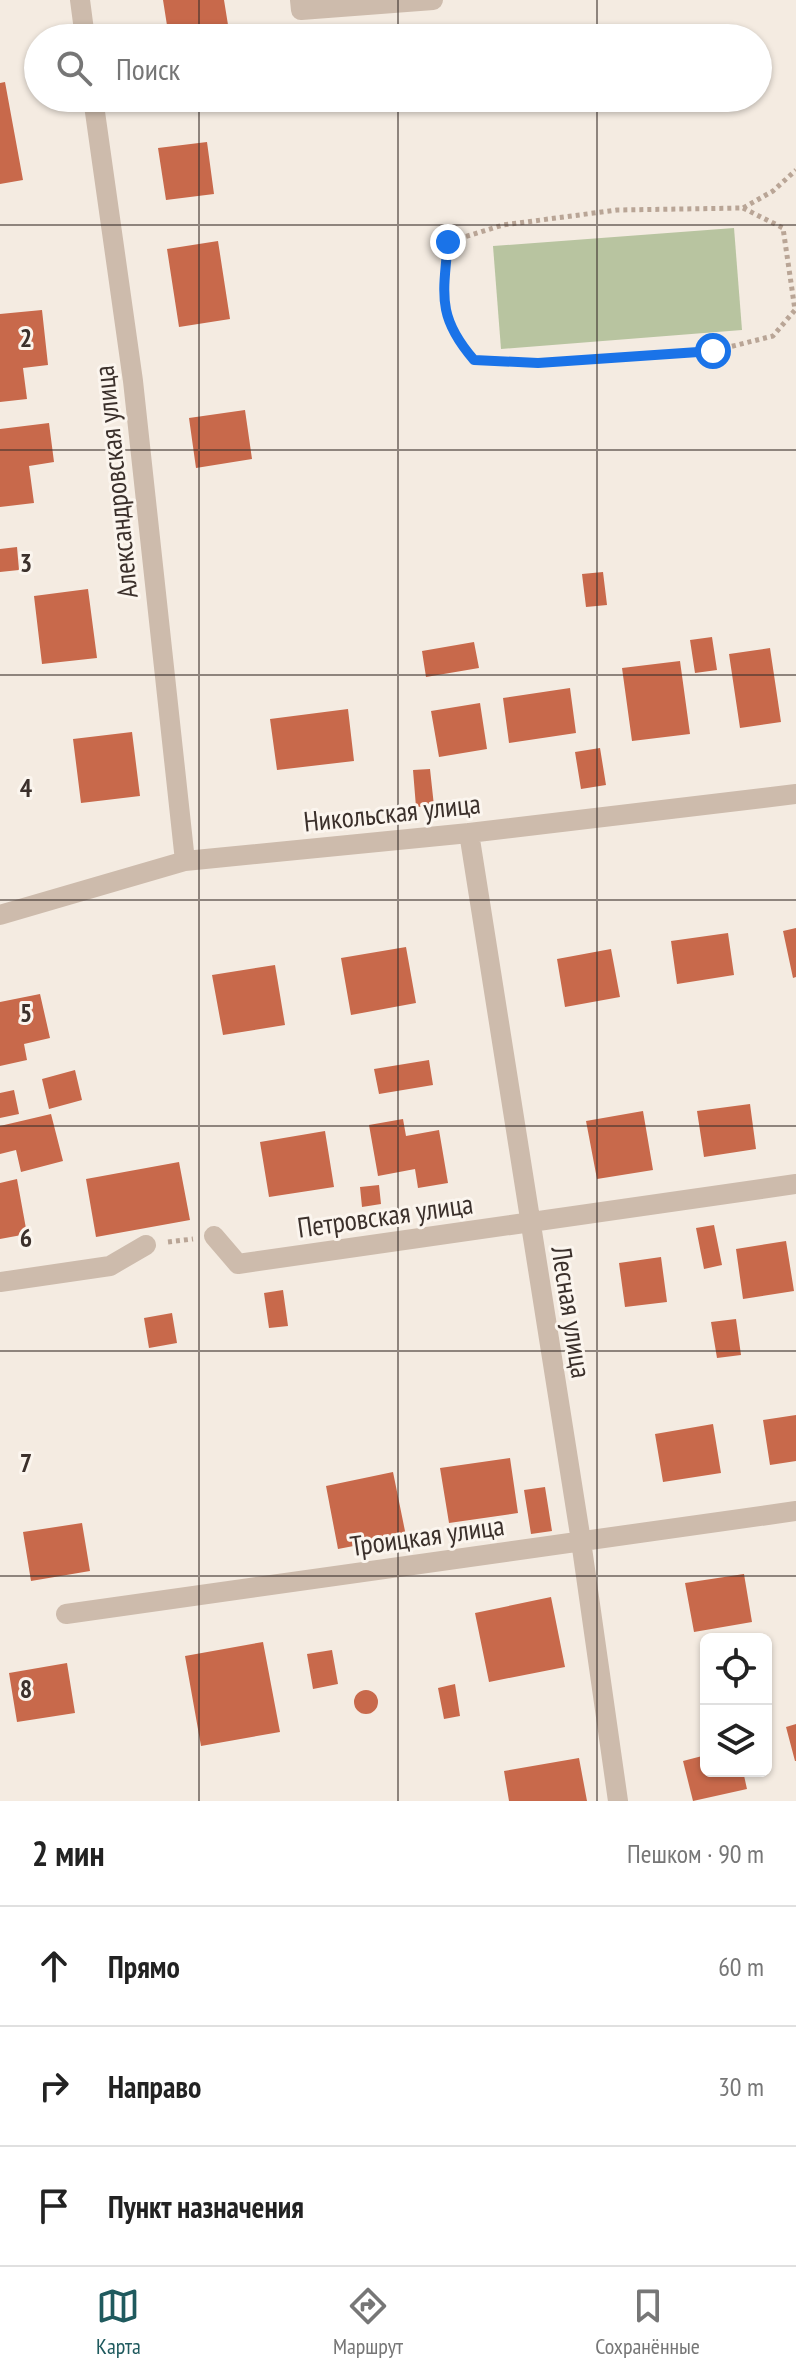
<!DOCTYPE html>
<html lang="ru">
<meta charset="utf-8">
<style>
:root{--surface:#fff;--page:#f2f2f2;--text:#222;--muted:#767676;--line:#e0e0e0;--accent:#1f5a5e}
body{margin:0;font-family:"PT Sans Narrow",sans-serif;background:var(--page);color:var(--text)}
.controls{position:absolute;right:24px;bottom:24px;display:grid;overflow:hidden;border-radius:12px;box-shadow:0 2px 6px #0004}
.controls button{width:72px;height:72px;display:grid;place-items:center;padding:0;border:0;border-bottom:2px solid var(--line);background:var(--surface);color:var(--text);font:40px sans-serif}
.stop{position:absolute;width:24px;height:24px;margin:-18px;border:6px solid #1a73e8;border-radius:50%;background:#fff}
.stop.end{background:#1a73e8;border-color:#fff;box-shadow:0 2px 8px #0008}
.list{margin:0;padding:0;list-style:none}
h2{display:flex;justify-content:space-between;align-items:center;height:104px;margin:0;padding:0 32px;font-size:34px}
h2 small{font-size:26px;font-weight:400;color:var(--muted)}
.list li{display:grid;grid-template-columns:52px 1fr auto;gap:24px;align-items:center;box-sizing:border-box;height:120px;padding:0 32px;border-top:2px solid var(--line)}
.list b{display:block;font-size:30px;white-space:nowrap}
.list em{font-size:26px;font-style:normal;color:var(--muted)}
.icon{flex:none;width:44px;height:44px;fill:none;stroke:currentColor;stroke-width:2;stroke-linecap:round;stroke-linejoin:round}
.map{position:relative;flex:none;width:796px;height:1801px;overflow:hidden}
.search{position:absolute;background:var(--surface);box-shadow:0 2px 6px #0004;left:24px;right:24px;top:24px;height:88px;display:flex;align-items:center;gap:20px;box-sizing:border-box;padding:0 28px;border-radius:44px;color:var(--muted);font-size:30px}
.sheet{height:464px;background:var(--surface)}
nav{display:flex;justify-content:space-around;align-items:center;box-sizing:border-box;height:112px;border-top:2px solid var(--line);background:var(--surface);font-size:22px;color:var(--muted)}
nav a{display:grid;justify-items:center;gap:4px}
nav .on{color:var(--accent)}
.map>svg:first-child{display:block}
</style>
<div class="map">
<svg width="796" height="1801" viewBox="0 0 796 1801">
<rect width="100%" height="100%" fill="#f4ebe1"/>
<path fill="#b8c4a0" d="M734,228L742,330L501,349L493,246Z"/>
<path fill="#c8694b" d="M163,0H224L229,31L169,38Z
M5,82L23,180L0,184V83Z
M141,98H175V100L142,105Z
M207,142L214,194L166,200L158,148Z
M218,241L230,319L179,327L167,249Z
M42,310L48,365L23,368L27,399L0,402V314Z
M245,410L252,459L196,468L189,418Z
M49,423L54,462L29,466L34,503L0,507V429Z
M17,547L19,570L0,572V549Z
M603,572L607,605L586,607L582,574Z
M88,589L97,658L42,664L34,596Z
M712,637L717,670L695,673L690,640Z
M474,642L479,668L426,677L422,651Z
M770,648L781,722L740,728L729,654Z
M680,661L690,734L632,741L622,668Z
M570,688L576,733L509,743L503,698Z
M480,703L487,749L439,757L431,711Z
M348,709L354,761L277,770L270,719Z
M132,732L140,796L81,803L73,739Z
M600,748L606,785L581,789L575,752Z
M430,769L434,806L416,807L413,770Z
M796,928V977L793,978L783,931Z
M728,933L734,975L677,984L671,941Z
M406,947L416,1003L351,1015L341,958Z
M611,949L620,997L565,1007L557,959Z
M275,965L285,1025L223,1035L212,975Z
M40,994L50,1038L24,1044L27,1060L0,1066V1002Z
M429,1060L433,1085L379,1094L374,1069Z
M75,1070L82,1100L49,1109L42,1079Z
M14,1090L19,1114L0,1118V1093Z
M750,1104L756,1149L704,1157L697,1111Z
M643,1111L653,1170L597,1179L586,1121Z
M51,1114L63,1161L21,1172L16,1150L0,1154V1126Z
M403,1119L406,1136L439,1130L448,1183L418,1188L415,1169L378,1176L369,1125Z
M325,1131L334,1187L269,1197L260,1142Z
M179,1162L190,1220L96,1237L86,1179Z
M17,1179L27,1234L0,1239V1183Z
M379,1185L381,1204L362,1207L360,1187Z
M714,1225L722,1265L704,1269L696,1228Z
M786,1241L794,1291L743,1299L736,1249Z
M661,1257L667,1302L625,1307L619,1263Z
M283,1290L288,1326L269,1328L264,1293Z
M172,1313L177,1343L149,1348L144,1318Z
M736,1319L741,1355L717,1358L711,1322Z
M796,1415V1461L770,1465L763,1420Z
M713,1424L721,1473L663,1482L655,1434Z
M510,1458L518,1513L449,1523L440,1468Z
M393,1472L406,1536L338,1549L326,1486Z
M545,1487L552,1531L531,1534L524,1490Z
M82,1523L90,1571L31,1581L23,1532Z
M744,1574L752,1622L694,1632L685,1583Z
M551,1597L565,1667L489,1682L475,1613Z
M263,1642L280,1732L201,1746L185,1656Z
M332,1650L338,1684L313,1689L307,1654Z
M67,1663L75,1713L17,1722L9,1673Z
M455,1684L460,1716L444,1719L438,1688Z
M354 1702a12 12 0 1 1 24 0a12 12 0 1 1-24 0Z
M796,1724V1761H795L786,1727Z
M706,1755V1771H743L747,1789L693,1801L683,1761Z
M579,1758L587,1801H509L504,1771Z"/>
<g fill="none" stroke-linecap="round" stroke-linejoin="round">
<path stroke="#b9a596" stroke-width="5" stroke-dasharray="4 4" stroke-linecap="butt" d="M743,208L783,228L795,310L773,336L713,351L538,363L474,360C437,317 443,296 448,242L503,225L617,210L743,208L773,191L796,170
M168,1242L193,1239"/>
<path stroke="#cdbbac" stroke-width="20" d="M80,0L85,38
M300,0L301,10L433,0
M93,98L133,381L185,861
M469,833L581,1541L618,1801
M0,915L185,861L469,833L796,794
M214,1236L238,1264L796,1184
M0,1282L110,1266L146,1245
M66,1614L796,1511"/>
</g>
<g fill="none" stroke-linecap="round" stroke-linejoin="round">
<path stroke="#1a73e8" stroke-width="10" d="M448,242C443,296 437,317 474,360L538,363L713,351"/>
</g>
<path fill="none" stroke="#3b302b" stroke-width="2" stroke-opacity="0.55" d="M199,0V38M398,0V38M597,0V38M199,98V1801M398,98V1801M597,98V1801M0,225H796M0,450H796M0,675H796M0,900H796M0,1126H796M0,1351H796M0,1576H796"/>
<g text-anchor="middle" dominant-baseline="central" stroke-width="6" stroke-linejoin="round" paint-order="stroke">
<g font-size="28" fill="#3b302b" stroke="#fbf5ee">
<text transform="translate(115 482) rotate(-96)">Александровская улица</text>
<text transform="translate(392 812) rotate(-6)">Никольская улица</text>
<text transform="translate(385 1215) rotate(-8)">Петровская улица</text>
<text transform="translate(572 1312) rotate(81)">Лесная улица</text>
<text transform="translate(427 1535) rotate(-8)">Троицкая улица</text>
</g>
</g>
<g font-size="26" text-anchor="middle" font-weight="bold" fill="#3b302b" stroke="#fbf5ee" stroke-width="6" stroke-linejoin="round" paint-order="stroke">
<text x="26" y="347">2</text>
<text x="26" y="572">3</text>
<text x="26" y="797">4</text>
<text x="26" y="1022">5</text>
<text x="26" y="1247">6</text>
<text x="26" y="1472">7</text>
<text x="26" y="1698">8</text>
</g>
</svg>
<div class="controls">
<button><svg class="icon" aria-label="locate" viewBox="0 0 24 24"><circle cx="12" cy="12" r="6"/><path d="M12 2v4M12 18v4M2 12h4M18 12h4"/></svg></button>
<button><svg class="icon" aria-label="layers" viewBox="0 0 24 24"><path d="M12 4l9 5-9 5-9-5zM3 14l9 5 9-5"/></svg></button>
</div>
<div class="stop" style="left:713px;top:351px"></div>
<div class="stop end" style="left:448px;top:242px"></div>
<div class="search"><svg class="icon" aria-label="search" viewBox="0 0 24 24"><circle cx="10" cy="10" r="6"/><path d="M15 15l6 6"/></svg>Поиск</div>
</div>
<section class="sheet">
<h2>2 мин<small>Пешком · 90 m</small></h2>
<ul class="list">
<li><svg class="icon" aria-label="ahead" viewBox="0 0 24 24"><path d="M12 20V5M6 11l6-6 6 6"/></svg><div><b>Прямо</b></div><em>60 m</em></li>
<li><svg class="icon" aria-label="right" viewBox="0 0 24 24"><path d="M7 20v-9h11M14 6l5 5-5 5"/></svg><div><b>Направо</b></div><em>30 m</em></li>
<li><svg class="icon" aria-label="arrive" viewBox="0 0 24 24"><path d="M6 21V4h12l-3 4 3 4H6"/></svg><div><b>Пункт назначения</b></div></li>
</ul>
</section>
<nav>
<a class="on"><svg class="icon" aria-label="map" viewBox="0 0 24 24"><path d="M3 6l6-2 6 2 6-2v14l-6 2-6-2-6 2zM9 4v14M15 6v14"/></svg>Карта</a>
<a><svg class="icon" aria-label="directions" viewBox="0 0 24 24"><path d="M12 3l9 9-9 9-9-9zM9 14v-3h6M13 9l2 2-2 2"/></svg>Маршрут</a>
<a><svg class="icon" aria-label="saved" viewBox="0 0 24 24"><path d="M7 4h10v16l-5-4-5 4z"/></svg>Сохранённые</a>
</nav>
